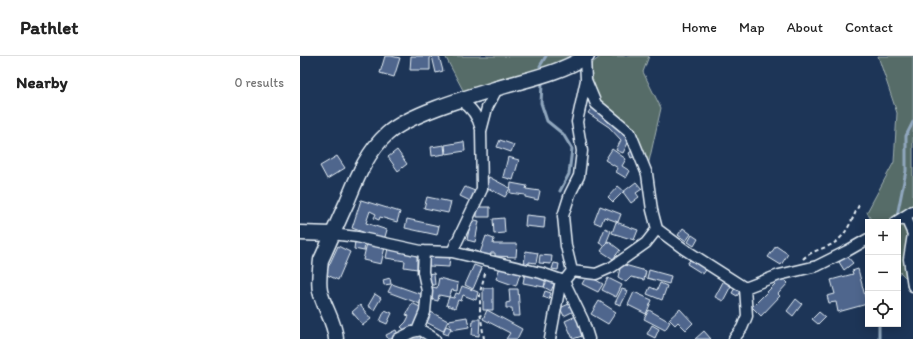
<!DOCTYPE html>
<meta charset="utf-8">
<style>
:root{--surface:#fff;--page:#f2f2f2;--text:#222;--muted:#767676;--line:#e0e0e0}
body{margin:0;font-family:Itim,sans-serif;background:var(--page);color:var(--text)}
.controls{position:absolute;right:12px;bottom:12px;display:grid;overflow:hidden;border-radius:0px;box-shadow:0 2px 10px #0003}
.controls button{width:36px;height:36px;display:grid;place-items:center;padding:0;border:0;border-bottom:1px solid var(--line);background:var(--surface);color:var(--text);font:20px sans-serif}
.list{margin:0;padding:0;list-style:none}
h2{display:flex;justify-content:space-between;align-items:center;height:52px;margin:0;padding:0 16px;font-size:17px}
h2 small{font-size:13px;font-weight:400;color:var(--muted)}
.icon{flex:none;width:22px;height:22px;fill:none;stroke:currentColor;stroke-width:2;stroke-linecap:round;stroke-linejoin:round}
.map{position:relative;flex:none;width:613px;height:283px;overflow:hidden}
header{display:flex;align-items:center;gap:24px;box-sizing:border-box;height:56px;padding:0 20px;background:var(--surface);border-bottom:1px solid var(--line)}
header strong{font-size:19px}
nav{display:flex;gap:22px;margin-inline-start:auto;font-size:14px}
main{display:flex}
aside{flex:1;background:var(--surface)}
.map>svg:first-child{display:block}
</style>
<header>
<strong>Pathlet</strong>
<nav><a>Home</a><a>Map</a><a>About</a><a>Contact</a></nav>
</header>
<main>
<aside>
<h2>Nearby<small>0 results</small></h2>
<ul class="list">
</ul>
</aside>
<div class="map">
<svg width="613" height="283" viewBox="0 0 613 283">
<rect width="100%" height="100%" fill="#1d3557"/>
<filter id="ink" filterUnits="userSpaceOnUse"><feTurbulence type="fractalNoise" baseFrequency=".025" numOctaves="2"/><feDisplacementMap in="SourceGraphic" scale="8" xChannelSelector="R" yChannelSelector="G"/><feConvolveMatrix kernelMatrix="1 2 1 2 8 2 1 2 1" color-interpolation-filters="sRGB"/></filter>
<g filter="url(#ink)">
<path fill="#566c68" stroke="#9faeb0" d="M145,0H279L273,4L164,36Z
M301,0H349L343,16L361,52L348,110L334,75L299,46L292,25L291,8Z
M578,0H613V152L590,166H572L567,156L594,106L597,57Z
M604,165L610,178L609,225L600,216L598,219V168Z"/>
<g fill="none" stroke-linecap="round" stroke-linejoin="round">
<path stroke="#90a7be" stroke-width="3" d="M240,10L246,0
M242,28L241,47L247,65L263,78L272,93L269,118L260,135
M597,160L606,115V80L613,66
M579,268V283"/>
</g>
<path fill="#4f668d" stroke="#e8f1f8" d="M85,0H91L100,2L94,21L80,17Z
M111,0H130V14H110Z
M132,0H139L143,15L136,17Z
M292,51L326,79L325,80L330,83L323,97L316,94L321,84L309,71L288,57Z
M200,84L214,89L211,96L197,91Z
M162,86H164L165,95L146,98L145,89Z
M144,89L145,98L132,100L131,91Z
M312,93L326,103L322,110L330,115L326,122L316,116L318,112L305,104Z
M97,94L107,108L98,115L88,101Z
M333,94L336,100L331,102L329,97Z
M37,100L45,112L27,123L20,110Z
M208,101L219,104L213,124L203,121Z
M189,121L210,132L205,141L184,130Z
M336,126L342,133L336,137L339,141L331,147L323,136Z
M211,127L227,130L226,133L240,135L238,144L225,141V139L210,137Z
M318,130L324,135L313,146L308,141Z
M165,131L175,135L170,145L160,140Z
M127,141L151,146L148,157L124,152Z
M61,144L100,156L97,166L80,161L79,164L74,162L76,158L70,155L66,167L87,174L84,184L52,172Z
M300,150L321,158L318,166L304,161L301,169L294,166Z
M177,151H190V161H177Z
M226,159L245,161L244,172L225,170Z
M204,162L205,177L194,178L193,163Z
M107,163L139,170L137,179L105,172Z
M171,163L179,165L175,186L167,184Z
M316,166L338,174L334,184L312,177Z
M305,172L311,175L305,190L299,187Z
M383,172L391,178L386,185L378,179Z
M392,179L398,183L394,190L388,186Z
M186,180L194,183L193,188H217L216,201L195,200V197H191L189,205L165,198L167,192L180,197Z
M55,185L65,187L64,195L54,193Z
M308,185L320,194L313,203L301,195Z
M67,187L85,191L81,208L63,204Z
M38,190L50,196L38,224L25,218Z
M476,190L488,198L481,209L468,201Z
M88,192L117,198V213L104,211L105,205L86,202Z
M226,195L238,197L236,207L229,206V209L224,208Z
M240,199L252,200L251,208L239,207Z
M129,200L150,201L149,211L129,210Z
M547,200L553,207L544,214L539,206Z
M392,201L408,211L403,218L387,208Z
M254,207L259,208L258,214L252,213Z
M321,208L346,215L344,224L331,221L326,226L318,221Z
M174,209L182,212L173,233L165,229Z
M200,211L220,218L216,230L196,223Z
M558,213L567,248L538,256L536,246L529,247L527,240L535,238L531,224L553,218L552,215Z
M349,214L371,220L369,228L347,222Z
M134,217L135,229H128L127,218Z
M225,217L246,222L244,231L223,227Z
M287,219L303,228L298,236L282,228Z
M482,221L488,227L478,238L480,240L461,260L452,251Z
M90,222L91,228L84,229L83,224Z
M139,222L158,227L157,235L152,234L149,241L139,239L138,245L130,243L132,231L137,232Z
M308,222L322,229L316,241L302,234Z
M248,223L255,226L251,235L244,231Z
M424,224L432,228L423,245L415,241Z
M360,227L367,230L362,244L347,238L350,231L357,234Z
M92,228L126,240L123,249L88,236Z
M162,230L178,236L176,244L163,239L161,245L158,244L155,252L146,249L149,241L154,242L156,237L159,238Z
M436,230L441,234L437,240L432,237Z
M183,232H193V254H183Z
M209,233H218L220,260H213L212,252H206V247L210,246Z
M322,233L328,235L321,249L315,247Z
M245,235L251,237L249,243L243,241Z
M334,236L352,244L346,258L328,249Z
M75,238L81,242L74,254L68,250Z
M496,243L502,248L493,260L487,255Z
M299,245L316,256L308,268L291,258Z
M112,247L120,251L122,255L114,272L107,276L101,271L106,266L109,260L106,259Z
M271,247L274,255L264,260L260,252Z
M60,249L71,263L63,269L52,256Z
M380,253L393,267L386,274L378,266L375,269L369,263Z
M85,254L92,257L87,268L80,265Z
M187,254L222,273L217,283H206L210,277L183,263Z
M349,254L370,266L365,274L344,263Z
M129,255L148,265L143,275L124,265Z
M519,256L525,261L518,268L512,263Z
M276,260L285,279L273,283L265,265Z
M167,261L169,271L151,274L149,264Z
M173,263H180L179,280L172,279Z
M352,269L359,273L355,282L347,278Z
M146,270L151,272L148,279L143,277Z
M96,274L99,280L93,283H88L86,279Z
M404,275L411,283H395Z
M118,277L121,283H104Z"/>
<g fill="none" stroke-linecap="round" stroke-linejoin="round">
<defs>
<path id="street" d="M286,24L296,48L330,76L347,118L352,154L357,173L384,193L445,232
M161,45C171,51 178,61 181,73
M605,160L613,178L609,203L613,230
M596,166L613,155
M32,178L57,181L121,195L152,196L241,217L264,225L283,264L289,283
M152,196L182,133L181,75L187,52L197,33
M272,215L296,218L312,211L346,187L357,173
M264,225L272,215L266,190L263,160L270,138L279,120L282,95L277,66L286,24L285,1
M445,232L479,219L517,210L547,195L568,183
M117,275L125,256L127,235L123,216L124,195
M98,283L112,276L121,274L135,283
M250,283L261,224
M434,283L442,272L447,260L445,232"/>
<path id="secondary" d="M0,177L32,178
M36,283C35,266 24,252 20,235C18,225 20,214 21,204C30,185 38,165 47,146C57,122 67,96 87,78C109,58 168,41 198,32C228,23 260,17 287,0"/>
</defs>
<use href="#street" stroke="#e8f1f8" stroke-width="13"/>
<use href="#secondary" stroke="#e8f1f8" stroke-width="17"/>
<path stroke="#e8f1f8" stroke-width="2" stroke-dasharray="4 3" stroke-linecap="butt" d="M503,203C513,193 527,193 537,185C548,176 553,161 559,149
M184,283L180,256V236L186,214"/>
<use href="#street" stroke="#1d3557" stroke-width="10"/>
<use href="#secondary" stroke="#1d3557" stroke-width="14"/>
</g>
</g>
</svg>
<div class="controls">
<button>+</button>
<button>−</button>
<button><svg class="icon" aria-label="locate" viewBox="0 0 24 24"><circle cx="12" cy="12" r="6"/><path d="M12 2v4M12 18v4M2 12h4M18 12h4"/></svg></button>
</div>
</div>
</main>
